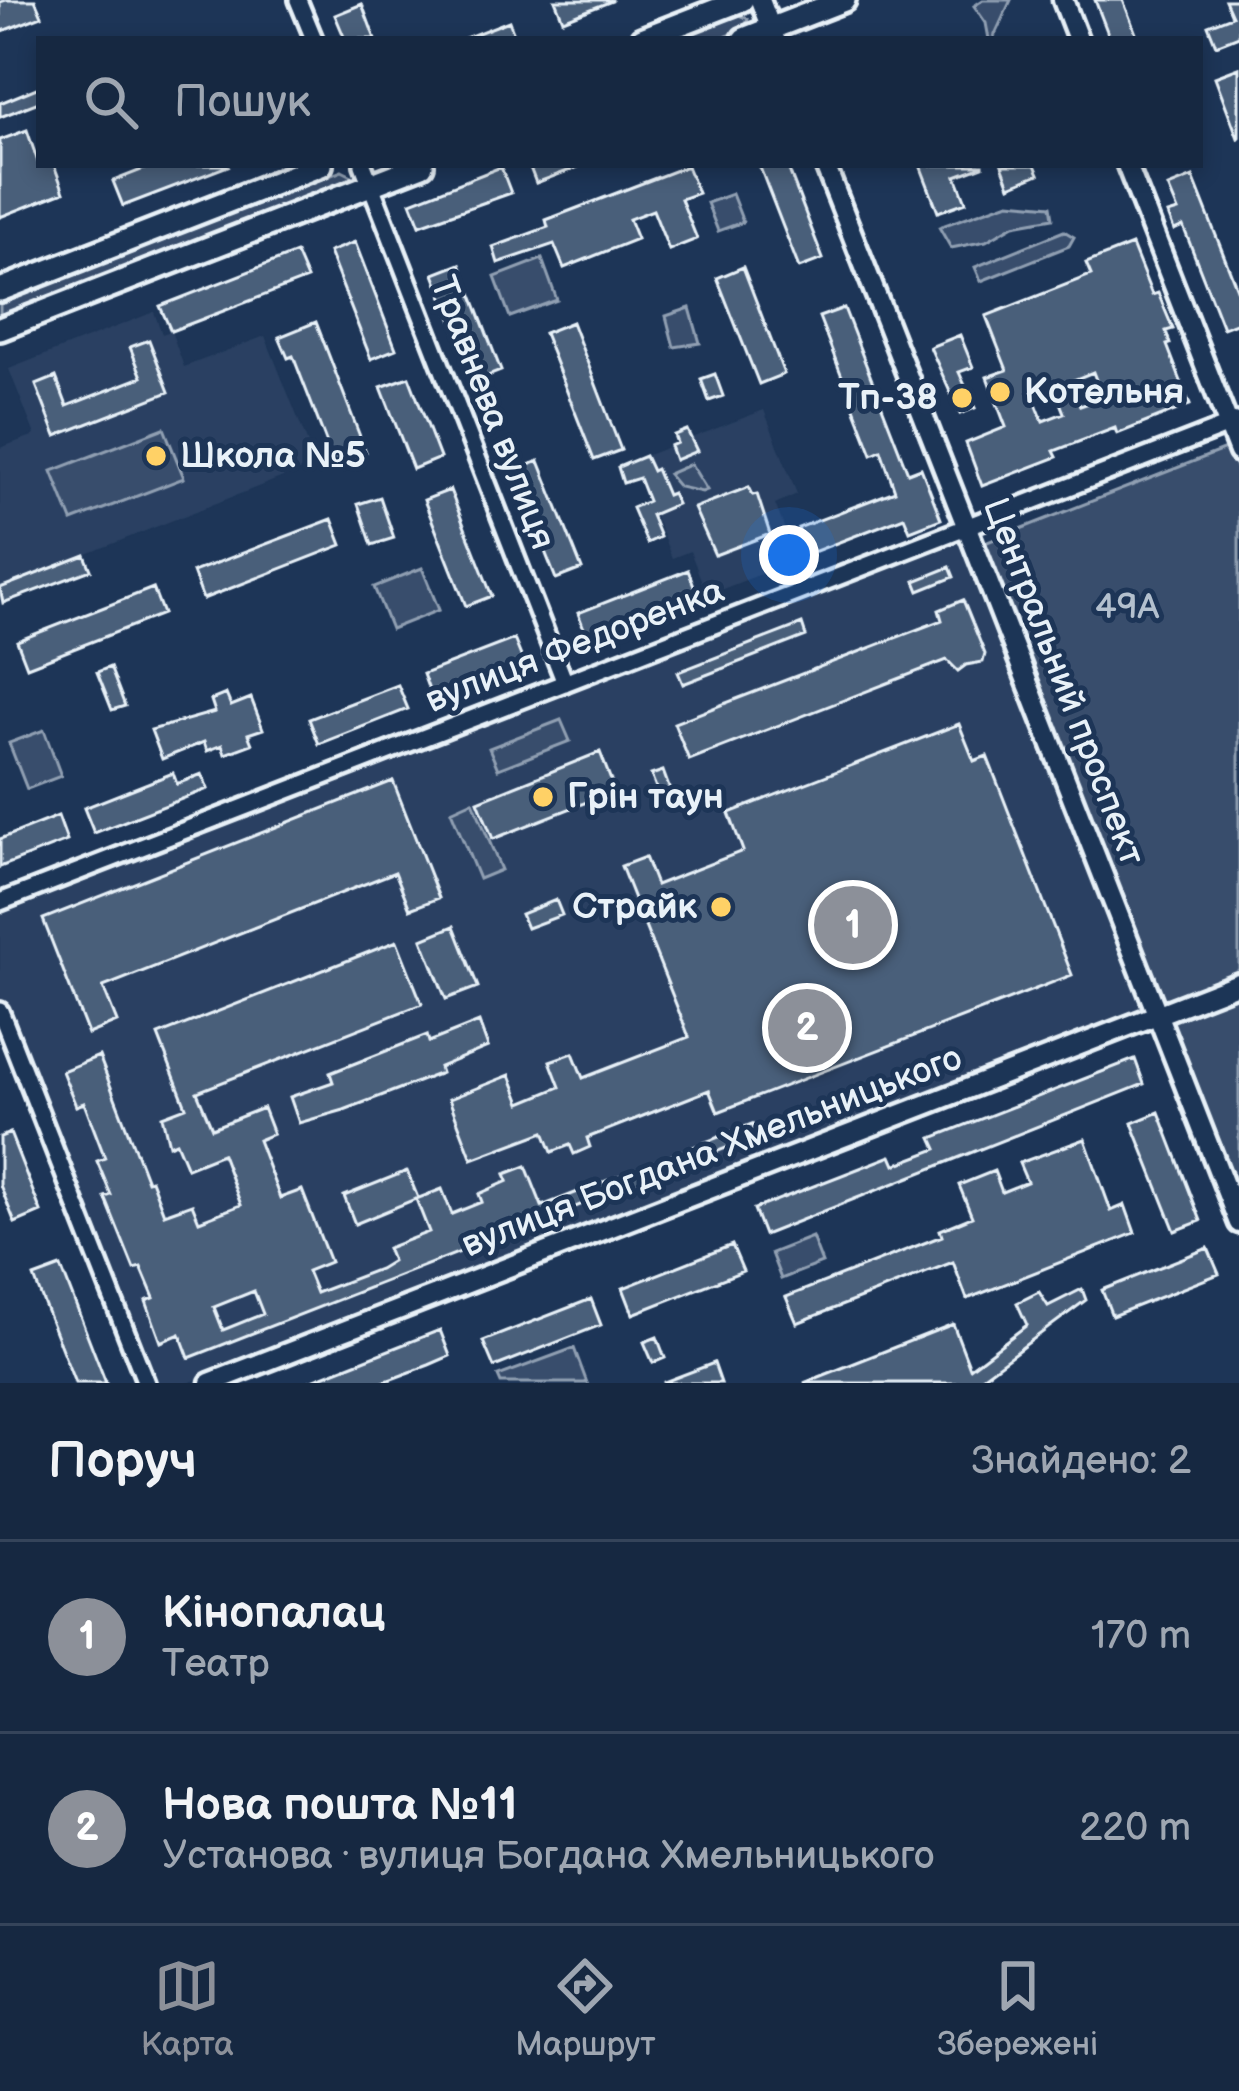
<!DOCTYPE html>
<html lang="uk">
<meta charset="utf-8">
<style>
:root{--surface:#162841;--page:#1f3048;--text:#f1f3f6;--muted:#9ea6b1;--line:#35445a;--accent:#8c9099}
body{margin:0;font-family:"Balsamiq Sans",sans-serif;background:var(--page);color:var(--text)}
.you{position:absolute;left:789px;top:555px;width:42px;height:42px;margin:-30px;border:9px solid #fff;border-radius:50%;background:#1a73e8;box-shadow:0 0 0 18px #1a73e833}
.badge{display:grid;place-items:center;width:78px;height:78px;border-radius:50%;background:var(--accent);color:#fff;font-size:39px;font-weight:700}
.pin{position:absolute;translate:-50% -50%;border:6px solid #fff;box-shadow:0 3px 12px #0006}
.list{margin:0;padding:0;list-style:none}
h2{display:flex;justify-content:space-between;align-items:center;height:156px;margin:0;padding:0 48px;font-size:51px}
h2 small{font-size:39px;font-weight:400;color:var(--muted)}
.list li{display:grid;grid-template-columns:78px 1fr auto;gap:36px;align-items:center;box-sizing:border-box;height:192px;padding:0 48px;border-top:3px solid var(--line)}
.list b{display:block;font-size:45px;white-space:nowrap}
.list p{margin:0;font-size:39px;white-space:nowrap;color:var(--muted)}
.list em{font-size:39px;font-style:normal;color:var(--muted)}
.icon{flex:none;width:66px;height:66px;fill:none;stroke:currentColor;stroke-width:2;stroke-linecap:round;stroke-linejoin:round}
.map{position:relative;flex:none;width:1239px;height:1383px;overflow:hidden}
.search{position:absolute;background:var(--surface);box-shadow:0 6px 18px #0003;left:36px;right:36px;top:36px;height:132px;display:flex;align-items:center;gap:30px;box-sizing:border-box;padding:0 42px;border-radius:0px;color:var(--muted);font-size:45px}
.sheet{height:540px;background:var(--surface)}
nav{display:flex;justify-content:space-around;align-items:center;box-sizing:border-box;height:168px;border-top:3px solid var(--line);background:var(--surface);font-size:33px;color:var(--muted)}
nav a{display:grid;justify-items:center;gap:6px}
nav .on{color:var(--accent)}
.map>svg:first-child{display:block}
</style>
<div class="map">
<svg width="1239" height="1383" viewBox="0 0 1239 1383">
<rect width="100%" height="100%" fill="#1d3557"/>
<filter id="ink" filterUnits="userSpaceOnUse"><feTurbulence type="fractalNoise" baseFrequency=".00833" numOctaves="2"/><feDisplacementMap in="SourceGraphic" scale="24" xChannelSelector="R" yChannelSelector="G"/><feConvolveMatrix kernelMatrix="1 2 1 2 8 2 1 2 1" color-interpolation-filters="sRGB"/></filter>
<g filter="url(#ink)">
<path fill="#2a4162" d="M154,312L162,334L171,331L184,367L265,336L316,464L0,588V448L35,435L9,369Z
M764,410L797,494L775,504L797,560L707,595L690,551L672,558L632,461Z
M962,535L1148,1010L188,1383H150L0,999V909Z"/>
<path fill="#374d6c" stroke="#909fb2" stroke-width="3" d="M983,0H1011L993,39H989L986,23L974,6Z
M738,14L748,19L744,29L720,39H673Z
M342,171L352,176L348,186L0,321V303Z
M732,194L743,222L718,231L707,203Z
M1009,202L1051,206L1053,218L1014,225L986,241L951,248L939,227Z
M1064,231L1074,237L1069,246L981,281L975,267Z
M542,259L557,300L510,317L495,277Z
M690,308L700,343L674,347L666,316Z
M164,428L184,478L72,521L52,471Z
M1228,448L1239,475V973L1162,1003L982,544Z
M691,464L707,490L702,492L679,487L668,474Z
M422,568L439,610L391,629L374,587Z
M561,720L570,741L498,769L489,748Z
M44,730L61,776L27,789L9,743Z
M473,801L501,870L479,879L451,811Z
M1239,994V1197L1170,1020Z
M812,1237L822,1263L781,1279L771,1253Z
M574,1348L587,1383H501L498,1376Z"/>
<path fill="#495e7a" stroke="#e8f1f8" stroke-width="3" fill-rule="evenodd" d="M6,0H35L42,16L0,32V2Z
M555,0H612V1L563,20Z
M1095,0H1123L1138,39H1110Z
M1225,0H1239V36L1216,45L1208,25L1232,16Z
M362,4L375,39H345L335,15Z
M509,21L516,39H465V38Z
M1239,68V137L1238,138L1215,77Z
M39,87V102L0,117V103Z
M27,130L39,165H54L64,192L0,217V140Z
M154,165H227L228,166L123,206L113,181Z
M529,165H581V166L536,183Z
M759,165H787L823,259L799,268Z
M920,165H983V166L956,176L966,202L938,212Z
M1002,165H1035L1039,174L1010,186Z
M687,166L698,193L681,199L697,239L669,250L653,210L629,219L637,239L564,268L554,244L498,263L493,247L548,227L546,220Z
M501,167L511,193L420,225L411,202Z
M1193,177L1239,294V322L1223,328L1183,226L1174,230L1168,214L1178,211L1168,187Z
M355,242L396,349L371,359L329,252Z
M1132,245L1152,295L1158,293L1173,329L1166,331L1170,344L1167,345L1190,405L1117,434L1115,428L1054,451L1057,457L982,486L966,443L1006,427L987,377L1007,370L986,316L1091,275L1086,263ZM1093,372L1103,398L1080,406L1071,381ZM1054,387L1064,413L1043,421L1033,396Z
M296,253L307,279L171,331L160,306Z
M460,264L501,371L475,381L434,274Z
M743,267L784,374L759,384L717,278Z
M844,308L908,473L921,468L941,519L910,531L904,517L808,554L798,528L895,491L881,450L872,454L819,317Z
M316,322L366,452L331,465L325,450L329,449L293,356L288,358L279,337Z
M572,322L621,450L594,460L544,333Z
M960,335L973,367L959,372L975,408L960,414L930,347Z
M149,340L169,392L56,436L36,385L56,377L67,406L142,377L130,347Z
M715,374L723,396L709,401L701,379Z
M409,377L440,458L413,469L381,387Z
M687,430L697,451L675,460L670,446L677,443L674,435Z
M645,456L652,471L656,469L667,495L672,493L677,504L651,515L660,537L647,543L632,508L648,501L639,478L623,483L618,467Z
M539,461L582,569L556,579L513,471Z
M749,487L753,495L757,494L770,534L715,555L694,508Z
M450,490L492,596L466,606L424,500Z
M380,497L394,538L372,545L358,504Z
M332,519L342,545L203,599L193,572Z
M85,555L91,570L3,603L0,588Z
M950,567L954,577L919,591L915,581Z
M688,570L698,596L588,639L578,613Z
M153,588L163,614L27,667L17,641Z
M963,600L985,654L983,662L966,665L958,671L947,660L689,760L674,723L942,620L939,610Z
M802,624L806,636L683,684L678,672Z
M514,639L525,666L433,701L423,674Z
M110,667L125,706L112,710L97,672Z
M398,685L408,709L319,744L309,719Z
M226,694L231,706L251,698L263,729L248,734L252,744L225,754L222,745L207,751L204,742L162,759L151,730L215,712L211,700Z
M959,724L974,761L987,756L1072,975L718,1112L709,1090L587,1138L590,1147L574,1154L570,1145L552,1152L544,1132L472,1159L449,1099L510,1075L521,1103L560,1087L550,1061L573,1053L583,1078L689,1037L621,866L645,857L656,885L743,851L729,813Z
M600,752L615,791L493,839L478,801Z
M663,771L674,801L663,805L651,775Z
M173,773L177,784L202,774L208,789L94,833L84,808Z
M393,781L439,898L410,909L395,872L103,987L117,1022L88,1034L43,919Z
M58,816L67,841L0,867V839Z
M556,900L562,915L527,928L521,914Z
M454,926L478,987L446,999L422,939Z
M397,941L422,1004L197,1092L212,1128L263,1108L273,1134L258,1140L280,1198L302,1190L330,1262L307,1271L316,1293L379,1269L392,1261L387,1248L429,1232L416,1199L442,1189L452,1214L482,1202L479,1194L508,1181L505,1174L526,1166L542,1206L752,1124L757,1136L189,1358L180,1334L161,1342L146,1301L154,1298L141,1267L134,1269L105,1197L111,1195L97,1161L105,1158L84,1103L76,1106L62,1071L99,1056L147,1181L151,1180L164,1214L192,1204L199,1221L241,1205L222,1154L187,1168L176,1142L169,1145L162,1116L186,1107L158,1035ZM254,1291L263,1314L223,1330L214,1307Z
M479,1022L488,1047L439,1067L441,1073L344,1110L299,1123L290,1097L333,1082L330,1073L427,1035L429,1042Z
M1135,1059L1144,1084L764,1235L754,1209L891,1156L895,1165L937,1149L932,1138Z
M1159,1112L1201,1221L1175,1231L1132,1123Z
M10,1133L41,1212L15,1223L0,1185V1137Z
M1085,1139L1111,1211L1125,1205L1135,1233L967,1299L953,1262L797,1323L786,1297L942,1236L940,1230L972,1217L959,1185L994,1171L1002,1192L1027,1182L1019,1163Z
M407,1171L418,1198L355,1224L344,1196Z
M732,1245L743,1271L633,1314L623,1288Z
M1208,1248L1219,1274L1112,1316L1102,1290Z
M61,1267L106,1383H75L41,1296L34,1277Z
M1082,1289L1086,1300L974,1383H804L953,1324L970,1368L1027,1325L1017,1303L1039,1292L1048,1306Z
M591,1299L601,1325L494,1367L483,1341Z
M440,1330L450,1356L429,1365L381,1383H305Z
M657,1337L665,1358L653,1363L644,1342Z
M714,1363L721,1383H664V1382Z"/>
<g fill="none" stroke-linecap="round" stroke-linejoin="round">
<defs>
<path id="minor" d="M298,0L314,39
M363,165L565,683
M0,902L1239,421
M0,1011L146,1383"/>
<path id="tertiary" d="M760,0L775,39
M1063,0L1078,39
M825,165L1239,1223
M1127,165L1239,452
M210,1383L1239,983"/>
<path id="secondary" d="M642,39L742,0
M744,39L844,0
M0,290L321,165
M0,329L422,165"/>
</defs>
<use href="#minor" stroke="#e8f1f8" stroke-width="24"/>
<use href="#tertiary" stroke="#e8f1f8" stroke-width="27"/>
<use href="#secondary" stroke="#e8f1f8" stroke-width="30"/>
<use href="#minor" stroke="#1d3557" stroke-width="15"/>
<use href="#tertiary" stroke="#1d3557" stroke-width="18"/>
<use href="#secondary" stroke="#1d3557" stroke-width="21"/>
</g>
</g>
<g fill="#ffd166" stroke="#1d3557" stroke-width="4.5">
<circle cx="1000" cy="392" r="12"/>
<circle cx="962" cy="398" r="12"/>
<circle cx="156" cy="456" r="12"/>
<circle cx="543" cy="797" r="12"/>
<circle cx="721" cy="907" r="12"/>
</g>
<g text-anchor="middle" dominant-baseline="central" stroke-width="10" stroke-linejoin="round" paint-order="stroke">
<g font-size="36" font-weight="bold" fill="#e8f1f8" stroke="#1d3557" text-anchor="start">
<text x="1024" y="392">Котельня</text>
<text x="938" y="398" text-anchor="end">Тп-38</text>
<text x="180" y="456">Школа №5</text>
<text x="567" y="797">Грін таун</text>
<text x="697" y="907" text-anchor="end">Страйк</text>
</g>
<g font-size="36" fill="#e8f1f8" stroke="#1d3557">
<text transform="translate(492 413) rotate(69)">Травнева вулиця</text>
<text transform="translate(575 646) rotate(-21)">вулиця Федоренка</text>
<text transform="translate(1063 682) rotate(69)">Центральний проспект</text>
<text transform="translate(712 1152) rotate(-21)">вулиця Богдана Хмельницького</text>
</g>
<g font-size="36" fill="#b3c0ce" stroke="#1d3557">
<text x="1127" y="607">49А</text>
</g>
</g>
</svg>
<div class="you"></div>
<div class="pin badge" style="left:853px;top:925px">1</div>
<div class="pin badge" style="left:807px;top:1028px">2</div>
<div class="search"><svg class="icon" aria-label="search" viewBox="0 0 24 24"><circle cx="10" cy="10" r="6"/><path d="M15 15l6 6"/></svg>Пошук</div>
</div>
<section class="sheet">
<h2>Поруч<small>Знайдено: 2</small></h2>
<ul class="list">
<li><span class="badge">1</span><div><b>Кінопалац</b><p>Театр</p></div><em>170 m</em></li>
<li><span class="badge">2</span><div><b>Нова пошта №11</b><p>Установа · вулиця Богдана Хмельницького</p></div><em>220 m</em></li>
</ul>
</section>
<nav>
<a class="on"><svg class="icon" aria-label="map" viewBox="0 0 24 24"><path d="M3 6l6-2 6 2 6-2v14l-6 2-6-2-6 2zM9 4v14M15 6v14"/></svg>Карта</a>
<a><svg class="icon" aria-label="directions" viewBox="0 0 24 24"><path d="M12 3l9 9-9 9-9-9zM9 14v-3h6M13 9l2 2-2 2"/></svg>Маршрут</a>
<a><svg class="icon" aria-label="saved" viewBox="0 0 24 24"><path d="M7 4h10v16l-5-4-5 4z"/></svg>Збережені</a>
</nav>
